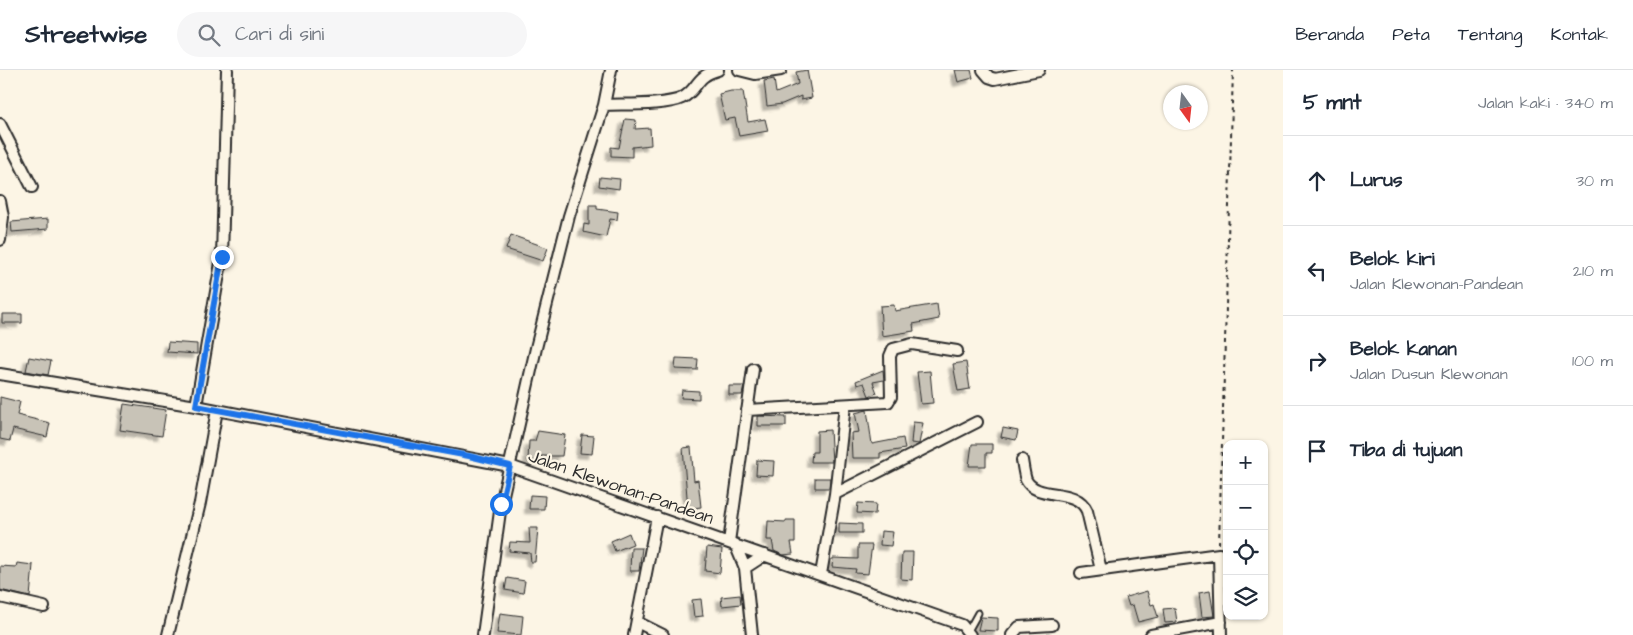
<!DOCTYPE html>
<html lang="id">
<meta charset="utf-8">
<style>
:root{--surface:#fff;--page:#f6f6f7;--text:#1f2937;--muted:#747a83;--line:#e0e1e3}
body{margin:0;font-family:"Architects Daughter",sans-serif;background:var(--page);color:var(--text)}
.controls{position:absolute;right:15px;bottom:15px;display:grid;overflow:hidden;border-radius:10px;box-shadow:0 1px 4px #0004}
.controls button{width:45px;height:45px;display:grid;place-items:center;padding:0;border:0;border-bottom:1px solid var(--line);background:var(--surface);color:var(--text);font:25px sans-serif}
.compass{position:absolute;left:1163px;top:15px;width:45px;height:45px;border-radius:50%;background:var(--surface);box-shadow:0 1px 4px #0004;rotate:165deg}
.stop{position:absolute;width:15px;height:15px;margin:-11px;border:4px solid #1a73e8;border-radius:50%;background:#fff}
.stop.end{background:#1a73e8;border-color:#fff;box-shadow:0 1px 5px #0008}
.list{margin:0;padding:0;list-style:none}
h2{display:flex;justify-content:space-between;align-items:center;height:65px;margin:0;padding:0 20px;font-size:21px}
h2 small{font-size:16px;font-weight:400;color:var(--muted)}
.list li{display:grid;grid-template-columns:32px 1fr auto;gap:15px;align-items:center;box-sizing:border-box;height:90px;padding:0 20px;border-top:1px solid var(--line)}
.list b{display:block;font-size:19px;white-space:nowrap}
.list p{margin:0;font-size:16px;white-space:nowrap;color:var(--muted)}
.list em{font-size:16px;font-style:normal;color:var(--muted)}
.icon{flex:none;width:28px;height:28px;fill:none;stroke:currentColor;stroke-width:2;stroke-linecap:round;stroke-linejoin:round}
.map{position:relative;flex:none;width:1283px;height:565px;overflow:hidden}
header{display:flex;align-items:center;gap:30px;box-sizing:border-box;height:70px;padding:0 25px;background:var(--surface);border-bottom:1px solid var(--line)}
header strong{font-size:24px}
nav{display:flex;gap:28px;margin-inline-start:auto;font-size:18px}
.search{width:350px;height:45px;background:var(--page);display:flex;align-items:center;gap:12px;box-sizing:border-box;padding:0 18px;border-radius:28px;color:var(--muted);font-size:19px}
main{display:flex}
aside{flex:1;background:var(--surface)}
.map>svg:first-child{display:block}
</style>
<header>
<strong>Streetwise</strong>
<div class="search"><svg class="icon" aria-label="search" viewBox="0 0 24 24"><circle cx="10" cy="10" r="6"/><path d="M15 15l6 6"/></svg>Cari di sini</div>
<nav><a>Beranda</a><a>Peta</a><a>Tentang</a><a>Kontak</a></nav>
</header>
<main>
<div class="map">
<svg width="1283" height="565" viewBox="0 0 1283 565">
<defs>
<filter id="shadow"><feDropShadow dx="-4.5" dy="4.5" stdDeviation="1" flood-color="#0004"/></filter>
</defs>
<rect width="100%" height="100%" fill="#fcf5e5"/>
<filter id="ink" filterUnits="userSpaceOnUse"><feTurbulence type="fractalNoise" baseFrequency=".02" numOctaves="2"/><feDisplacementMap in="SourceGraphic" scale="10" xChannelSelector="R" yChannelSelector="G"/><feConvolveMatrix kernelMatrix="1 2 1 2 8 2 1 2 1" color-interpolation-filters="sRGB"/></filter>
<g filter="url(#ink)">
<path fill="#c8c3b7" stroke="#2b2b2b" filter="url(#shadow)" d="M807,0L812,28L801,30V26L782,34L767,36L764,11L774,9L776,23L798,14L796,2Z
M955,0H971L973,8L958,12Z
M731,21H743L748,52L765,49L768,61L739,66L735,48L725,50L719,24Z
M625,49L636,50L635,59L650,58L651,75L632,77V87L611,86V77L619,78Z
M600,107L620,109L619,119L599,116Z
M589,135H597V139L618,142L617,150L610,149L606,167L583,162L584,154L589,155Z
M48,149V159L12,162L11,152Z
M511,165L548,178L543,191L506,179Z
M937,234L939,249L913,254L914,261L882,266L880,236L894,235L895,241Z
M2,244H22V253H2Z
M168,272L197,274V284L167,282Z
M29,287L51,291L48,305L26,301Z
M676,288L698,289L697,300L675,299Z
M966,292L970,319L958,321L953,294Z
M883,300L884,310L873,312L877,323L869,326L864,313L857,315L856,311Z
M930,301L933,333L921,334L917,302Z
M729,316H744L742,325H729Z
M682,320L699,321V329L681,328Z
M0,327L20,332L17,345L50,353L47,367L13,359L10,371L0,369Z
M124,334L166,340L162,366L120,360Z
M867,340L872,374L903,368L905,379L880,383V388H852L851,363L859,362L855,343Z
M758,346L786,347V356H758Z
M913,352L923,353L919,374L911,373Z
M1003,358L1018,361L1016,370L1001,367Z
M830,360L832,392H811L812,382H817V361Z
M538,361L565,365L562,386H541V391H528L529,371H535Z
M582,365L594,366L592,384L580,383Z
M972,374H992V383H986V396H969Z
M691,377L694,411L698,410L701,437L688,439L683,378Z
M757,390L774,391L773,406L756,405Z
M815,408H830L829,418H815Z
M530,425L545,426L544,439H529Z
M858,433L876,434L875,444L857,443Z
M786,450H795V472H791L793,484L783,485L774,481L772,470H767L768,451L786,452Z
M839,453L862,454V463H839Z
M529,458H538L535,492H531L530,483L509,481L510,472L530,473Z
M881,461L893,462L891,476L880,475Z
M629,463L633,474L615,481L611,471Z
M858,475H872L868,504L855,503L856,499L832,497L833,488L858,489Z
M707,477L722,479L720,503L705,501Z
M631,478H642L639,501H630Z
M902,482H913L912,510L901,509Z
M17,493L33,495L30,527L0,520V496L16,497Z
M507,508L525,511L523,523L505,520Z
M1147,521L1151,535L1154,534L1158,547L1138,552L1133,535L1129,536L1126,527Z
M1210,521L1214,546L1202,547L1199,523Z
M740,525L741,534L722,536L721,527Z
M701,529L703,546L694,547L692,530Z
M1175,538L1177,552L1165,553L1163,539Z
M500,543L523,546L521,565L497,563Z
M981,547L998,548V561L978,560Z"/>
<g fill="none" stroke-linecap="round" stroke-linejoin="round">
<defs>
<path id="lane" d="M968,561L978,543"/>
<path id="street" d="M227,0L222,187L196,336L510,396L962,555L970,565
M739,0L755,4L781,0
M983,0L989,7L995,9L1039,0
M604,35C623,34 666,36 682,28C698,20 695,6 718,0
M0,54L32,117
M0,131L3,147L0,170
M0,304L196,336
M747,340L888,332L891,327L890,286L893,279L912,274L957,281
M1022,390C1023,396 1024,404 1026,410C1037,431 1076,416 1087,441L1101,500
M835,424L977,352
M729,472L753,299
M735,474L745,498L752,565
M745,498L765,485
M1081,503L1219,484L1221,565
M821,504L835,424L845,335
M0,527L44,537
M637,552L663,565
M168,565L200,433L217,340
M483,565L501,434L536,278L569,146L604,35L611,0
M634,565L657,447
M1012,565L1019,557L1052,555
M1151,565L1221,552"/>
</defs>
<use href="#lane" stroke="#2b2b2b" stroke-width="9"/>
<use href="#street" stroke="#2b2b2b" stroke-width="14"/>
<path stroke="#2b2b2b" stroke-width="2" stroke-dasharray="4 4" stroke-linecap="butt" d="M1219,474L1233,0"/>
<use href="#lane" stroke="#fcf5e5" stroke-width="5"/>
<use href="#street" stroke="#fcf5e5" stroke-width="10"/>
</g>
</g>
<g fill="none" stroke-linecap="round" stroke-linejoin="round" filter="url(#ink)">
<path stroke="#1a73e8" stroke-width="6" d="M222,187L196,336L469,386L510,396L501,434"/>
</g>
<g text-anchor="middle" dominant-baseline="central" stroke-width="4.5" stroke-linejoin="round" paint-order="stroke">
<g font-size="18" fill="#2b2b2b" stroke="#fcf5e5">
<text transform="translate(621 417) rotate(19)">Jalan Klewonan-Pandean</text>
</g>
</g>
</svg>
<div class="controls">
<button>+</button>
<button>−</button>
<button><svg class="icon" aria-label="locate" viewBox="0 0 24 24"><circle cx="12" cy="12" r="6"/><path d="M12 2v4M12 18v4M2 12h4M18 12h4"/></svg></button>
<button><svg class="icon" aria-label="layers" viewBox="0 0 24 24"><path d="M12 4l9 5-9 5-9-5zM3 14l9 5 9-5"/></svg></button>
</div>
<svg class="compass" viewBox="-18 -18 36 36"><path d="M0-13l5 13h-10z" fill="#e53935"/><path d="M0 13l5-13h-10z" fill="#747a83"/></svg>
<div class="stop" style="left:501px;top:434px"></div>
<div class="stop end" style="left:222px;top:187px"></div>
</div>
<aside>
<h2>5 mnt<small>Jalan kaki · 340 m</small></h2>
<ul class="list">
<li><svg class="icon" aria-label="ahead" viewBox="0 0 24 24"><path d="M12 20V5M6 11l6-6 6 6"/></svg><div><b>Lurus</b></div><em>30 m</em></li>
<li><svg class="icon" aria-label="left" viewBox="0 0 24 24"><path d="M17 20v-9H6M10 6l-5 5 5 5"/></svg><div><b>Belok kiri</b><p>Jalan Klewonan-Pandean</p></div><em>210 m</em></li>
<li><svg class="icon" aria-label="right" viewBox="0 0 24 24"><path d="M7 20v-9h11M14 6l5 5-5 5"/></svg><div><b>Belok kanan</b><p>Jalan Dusun Klewonan</p></div><em>100 m</em></li>
<li><svg class="icon" aria-label="arrive" viewBox="0 0 24 24"><path d="M6 21V4h12l-3 4 3 4H6"/></svg><div><b>Tiba di tujuan</b></div></li>
</ul>
</aside>
</main>
